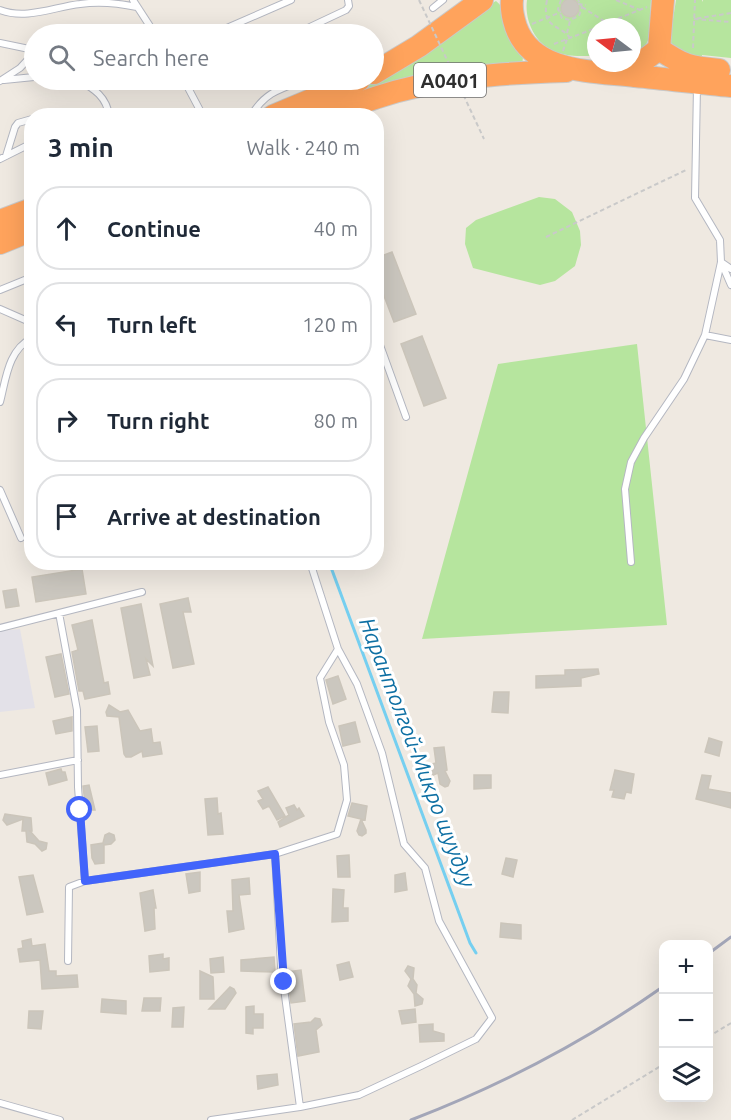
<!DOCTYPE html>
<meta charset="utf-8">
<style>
:root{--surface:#fff;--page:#f6f6f7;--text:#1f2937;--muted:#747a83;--line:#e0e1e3}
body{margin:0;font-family:Ubuntu,sans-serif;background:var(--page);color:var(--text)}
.controls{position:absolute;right:18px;bottom:18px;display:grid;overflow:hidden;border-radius:12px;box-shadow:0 6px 24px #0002}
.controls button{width:54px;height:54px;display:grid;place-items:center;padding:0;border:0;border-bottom:2px solid var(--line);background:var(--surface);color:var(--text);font:30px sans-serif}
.compass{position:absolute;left:587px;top:18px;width:54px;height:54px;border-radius:50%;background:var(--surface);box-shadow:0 6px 24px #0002;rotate:286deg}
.stop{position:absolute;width:18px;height:18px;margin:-14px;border:4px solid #4264fb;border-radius:50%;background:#fff}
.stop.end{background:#4264fb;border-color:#fff;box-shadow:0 2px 6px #0008}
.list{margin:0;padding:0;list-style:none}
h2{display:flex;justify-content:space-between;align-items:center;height:78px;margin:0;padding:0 24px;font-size:26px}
h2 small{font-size:20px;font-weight:400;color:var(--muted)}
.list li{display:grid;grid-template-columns:39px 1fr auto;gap:18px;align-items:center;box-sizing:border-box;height:84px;margin:0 12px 12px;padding:0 12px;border:2px solid var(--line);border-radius:24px}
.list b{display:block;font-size:22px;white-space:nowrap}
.list em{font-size:20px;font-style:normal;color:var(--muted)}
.icon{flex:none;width:33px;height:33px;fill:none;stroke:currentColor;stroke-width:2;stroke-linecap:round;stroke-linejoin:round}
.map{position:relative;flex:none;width:731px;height:1120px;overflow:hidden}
.search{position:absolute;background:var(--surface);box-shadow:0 6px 24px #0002;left:24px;top:24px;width:360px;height:66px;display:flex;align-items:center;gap:15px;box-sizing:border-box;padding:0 21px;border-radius:33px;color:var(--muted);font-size:22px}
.panel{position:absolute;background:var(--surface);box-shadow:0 6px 24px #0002;left:24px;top:108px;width:360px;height:462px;border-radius:24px}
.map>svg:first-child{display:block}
</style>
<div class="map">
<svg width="731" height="1120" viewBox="0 0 731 1120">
<rect width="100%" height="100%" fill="#efe9e1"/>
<path fill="#e3e1e8" d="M20,629L35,708L0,712V631Z"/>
<path fill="#b6e59e" d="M527,0H651L649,38L644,49L632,57V27H596V56C584,56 570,57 558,53C536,46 524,21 527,0Z
M676,0H702L703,2V0H731V58L702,55V63L669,45Z
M496,1C513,15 509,41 523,57L522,66L379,91L304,115L293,116Z
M539,197L555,199L572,212L580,231L581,245L575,266L555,281L540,285L473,268L465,244L466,228L476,220Z
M637,344L667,625L422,639L498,364Z"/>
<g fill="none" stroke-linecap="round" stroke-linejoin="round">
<path stroke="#75cff0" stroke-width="3" d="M329,562L470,943L476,953"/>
</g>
<path fill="#cbc7bf" stroke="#cbc5ba" stroke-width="1.5" d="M561 8a9 9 0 1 1 18 0a9 9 0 1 1-18 0Z
M392,252L416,314L394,322L376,275V258Z
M422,336L446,398L424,406L401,344Z
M82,569L86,594L36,602L32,577Z
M16,589L19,606L6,608L3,591Z
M188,598L191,612H183L194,664L173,668L160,604Z
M141,604L153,666L146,659L150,675L134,678L121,608Z
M92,620L104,683L108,682L110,694L85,699L83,691H79L72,652L78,650L72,625Z
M61,654L69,694L55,697L46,657Z
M598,669L599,674L581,678V686L536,688V676L565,675V670Z
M338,676L346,699L333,704L326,680Z
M494,692H509L508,713L492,712Z
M109,705L120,712L128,710L140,731L151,729L153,743L160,742L162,754L143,757L142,751L131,757H126L124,754L119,717L107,716L106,712Z
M72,717V731L56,734L53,721Z
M355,722L360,742L343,746L339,726Z
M97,726L99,751L88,752L85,727Z
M709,738L722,742L719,756L705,752Z
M444,747L447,770L445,771L450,781L448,786L445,787L440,784L438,773L431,776L428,765L436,763L434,748Z
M61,769L62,772H65L67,780L49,785L46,773Z
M615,770L634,774L631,793L626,792L624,799L612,797L614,790H610Z
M474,775H491V788L474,789Z
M702,775L711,776L708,789L731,793V808L696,799Z
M89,785L95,810H86L83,786Z
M268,787L285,816L277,820L269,806L263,809L258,801L263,799L258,791Z
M217,798L218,814L221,813L223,834L208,835L205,799Z
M352,803L367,806L365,820L361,819L366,830V833L362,836L359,835L357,831L361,819L348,816Z
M294,805L297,810L299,808L304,816L280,827L278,822L289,815L286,808Z
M5,814L31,818L32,831H30L39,841L47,843L46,849L42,851L35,844L27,842L26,831H22L23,819L7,825L3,820Z
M109,833L114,835L115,840L111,844L104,845V863L95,864L92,858L91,845L103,843L105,835Z
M349,855L350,877H338L337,856Z
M506,858L517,860L513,877L502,874Z
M200,872V891L189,893L186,874Z
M405,873L407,890L395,892V875Z
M33,875L43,912L27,915L19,877Z
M249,878L250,894L239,895L244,929L229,932L227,911H233L232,880Z
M333,889L344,890L343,908H348V921L332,922Z
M153,890L156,908H154L155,929L145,931L140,893Z
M501,923L521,925V939L500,937Z
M31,939L32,946L45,944L49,971H56V976L77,975L78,987L42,989L40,960L20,962L18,949L23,948L22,941Z
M163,954V959L169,958V970L150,972L149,956Z
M223,957L224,972L211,973L210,959Z
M274,957L275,972L241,971V960Z
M349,962L353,977L340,980L337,965Z
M408,966L414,968L413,979L417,985L416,993L423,999L422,1004L415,1006L414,994L408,986L411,979L405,971Z
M301,970L305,1001L291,1003L287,972Z
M200,971L213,977L214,999H200Z
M230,987L234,989L236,993L225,1009H209Z
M144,998H161L160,1011H142Z
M102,999L126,1001V1014L101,1012Z
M254,1006V1014H263V1028H253V1034L246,1033V1007Z
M184,1007L183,1027H172L173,1008Z
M415,1009L416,1022L402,1024L399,1011Z
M29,1011H43L41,1029L28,1028Z
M315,1018L320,1019L322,1025L316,1030L319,1052L298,1056L294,1024L311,1022Z
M433,1024V1031L444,1034V1041L420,1042L419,1025Z
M277,1074L278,1085L258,1089L257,1076Z"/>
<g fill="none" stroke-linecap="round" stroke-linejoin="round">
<defs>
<path id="lane" d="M133,0L155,34
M433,8L443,0
M0,10C26,20 54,7 80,4C100,1 118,3 137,7
M96,34L116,32L137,34
M213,34L291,0
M295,34L346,10L349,6L348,0
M0,43L34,50
M4,80L34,77
M79,80C94,89 107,97 109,116
M83,80H96
M187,80L185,82L203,116
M0,81L20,68L34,53
M251,116C265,92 280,89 305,80
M6,156L15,127L18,123L32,119
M0,159L32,143
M721,262L731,285
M721,262L731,269
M0,290L32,277
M0,309L32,323
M376,334L406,417
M705,335L731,340
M0,402C6,379 8,350 32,338
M0,490L21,538
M631,562L625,489L631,462L644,438L684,379L705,335L721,262L720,240L695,198L697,86
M59,613L77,710L78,787L85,881L275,854L337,834L347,800L344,765L329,722L320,678L338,649L310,562
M0,628L142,592
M0,775L78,760
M68,961L69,887L85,881
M0,1103L60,1120
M300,1107L359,1095L421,1066L476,1039L492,1018L439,921L425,868L404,844L382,753L357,684L338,649
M211,1120L300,1107L281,966L275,854"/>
<path id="highway" d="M512,0C511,9 513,18 516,27C533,74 594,71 635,76C667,79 699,83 731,86
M659,49C684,66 689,67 719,70
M613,70L647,58L659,49L663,0
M374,73L419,46L482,0
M273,116L359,80
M328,116C343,110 359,103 375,98C437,77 502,73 566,71
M0,221L32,209
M0,243L32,230"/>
</defs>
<use href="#lane" stroke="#b4b7c1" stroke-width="8"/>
<use href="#highway" stroke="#c9c9c9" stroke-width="24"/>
<path stroke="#c9c9c9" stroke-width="2" stroke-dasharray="4.5 3" stroke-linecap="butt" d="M547,0C541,29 560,24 570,38
M561,0L558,9L562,18L570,20L579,16L582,7L578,0
M616,0L640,10
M578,4L586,5
M582,7L607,23
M731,13L694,19L731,22
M532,24L561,12
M597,27L647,7
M567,33L570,21
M554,44L596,28
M693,48L695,0
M563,51L567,39
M546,237L686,170
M708,1037L731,1023
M572,1120L664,1064"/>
<use href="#lane" stroke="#fff" stroke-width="6"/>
<use href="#highway" stroke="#ffa35c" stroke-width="22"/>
<path stroke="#a3a6b8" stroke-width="3" d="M708,954L731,937
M411,1120C499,1086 586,1041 664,986"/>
<path stroke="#c9c9c9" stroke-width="2" stroke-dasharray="4.5 3" stroke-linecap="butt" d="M419,0L484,139"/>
</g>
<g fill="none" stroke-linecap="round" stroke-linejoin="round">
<path stroke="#4264fb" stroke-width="8" d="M80,810L85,881L275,854L284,982"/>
</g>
<g text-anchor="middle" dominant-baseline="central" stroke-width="6" stroke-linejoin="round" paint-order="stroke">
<rect fill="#fff" stroke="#6d6d6d" stroke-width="1.5" x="414" y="63" width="72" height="34" rx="4.5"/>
<g font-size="20" font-weight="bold" fill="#2e2e2e">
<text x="450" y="80">A0401</text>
</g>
<g font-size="22" font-style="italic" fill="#0d6fa3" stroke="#fff">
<text transform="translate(418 752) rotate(69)">Нарантолгой-Микро шуудуу</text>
</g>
</g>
</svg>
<div class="controls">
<button>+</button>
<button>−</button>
<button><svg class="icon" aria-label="layers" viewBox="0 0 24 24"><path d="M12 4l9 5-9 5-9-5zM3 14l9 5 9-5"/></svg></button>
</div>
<svg class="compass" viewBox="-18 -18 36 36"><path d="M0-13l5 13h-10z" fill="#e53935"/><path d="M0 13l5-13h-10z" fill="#747a83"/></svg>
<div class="stop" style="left:80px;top:810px"></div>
<div class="stop end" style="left:284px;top:982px"></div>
<div class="search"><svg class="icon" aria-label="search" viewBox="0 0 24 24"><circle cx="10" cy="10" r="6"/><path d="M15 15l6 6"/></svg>Search here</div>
<section class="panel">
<h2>3 min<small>Walk · 240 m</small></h2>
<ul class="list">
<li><svg class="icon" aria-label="ahead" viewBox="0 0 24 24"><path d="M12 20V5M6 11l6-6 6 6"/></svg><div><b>Continue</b></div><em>40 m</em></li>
<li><svg class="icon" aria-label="left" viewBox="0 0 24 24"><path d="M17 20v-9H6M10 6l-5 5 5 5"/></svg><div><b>Turn left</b></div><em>120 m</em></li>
<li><svg class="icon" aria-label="right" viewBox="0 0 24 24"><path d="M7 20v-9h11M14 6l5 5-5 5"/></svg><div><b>Turn right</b></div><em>80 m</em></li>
<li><svg class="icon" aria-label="arrive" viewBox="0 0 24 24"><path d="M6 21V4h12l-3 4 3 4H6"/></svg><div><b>Arrive at destination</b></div></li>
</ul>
</section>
</div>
